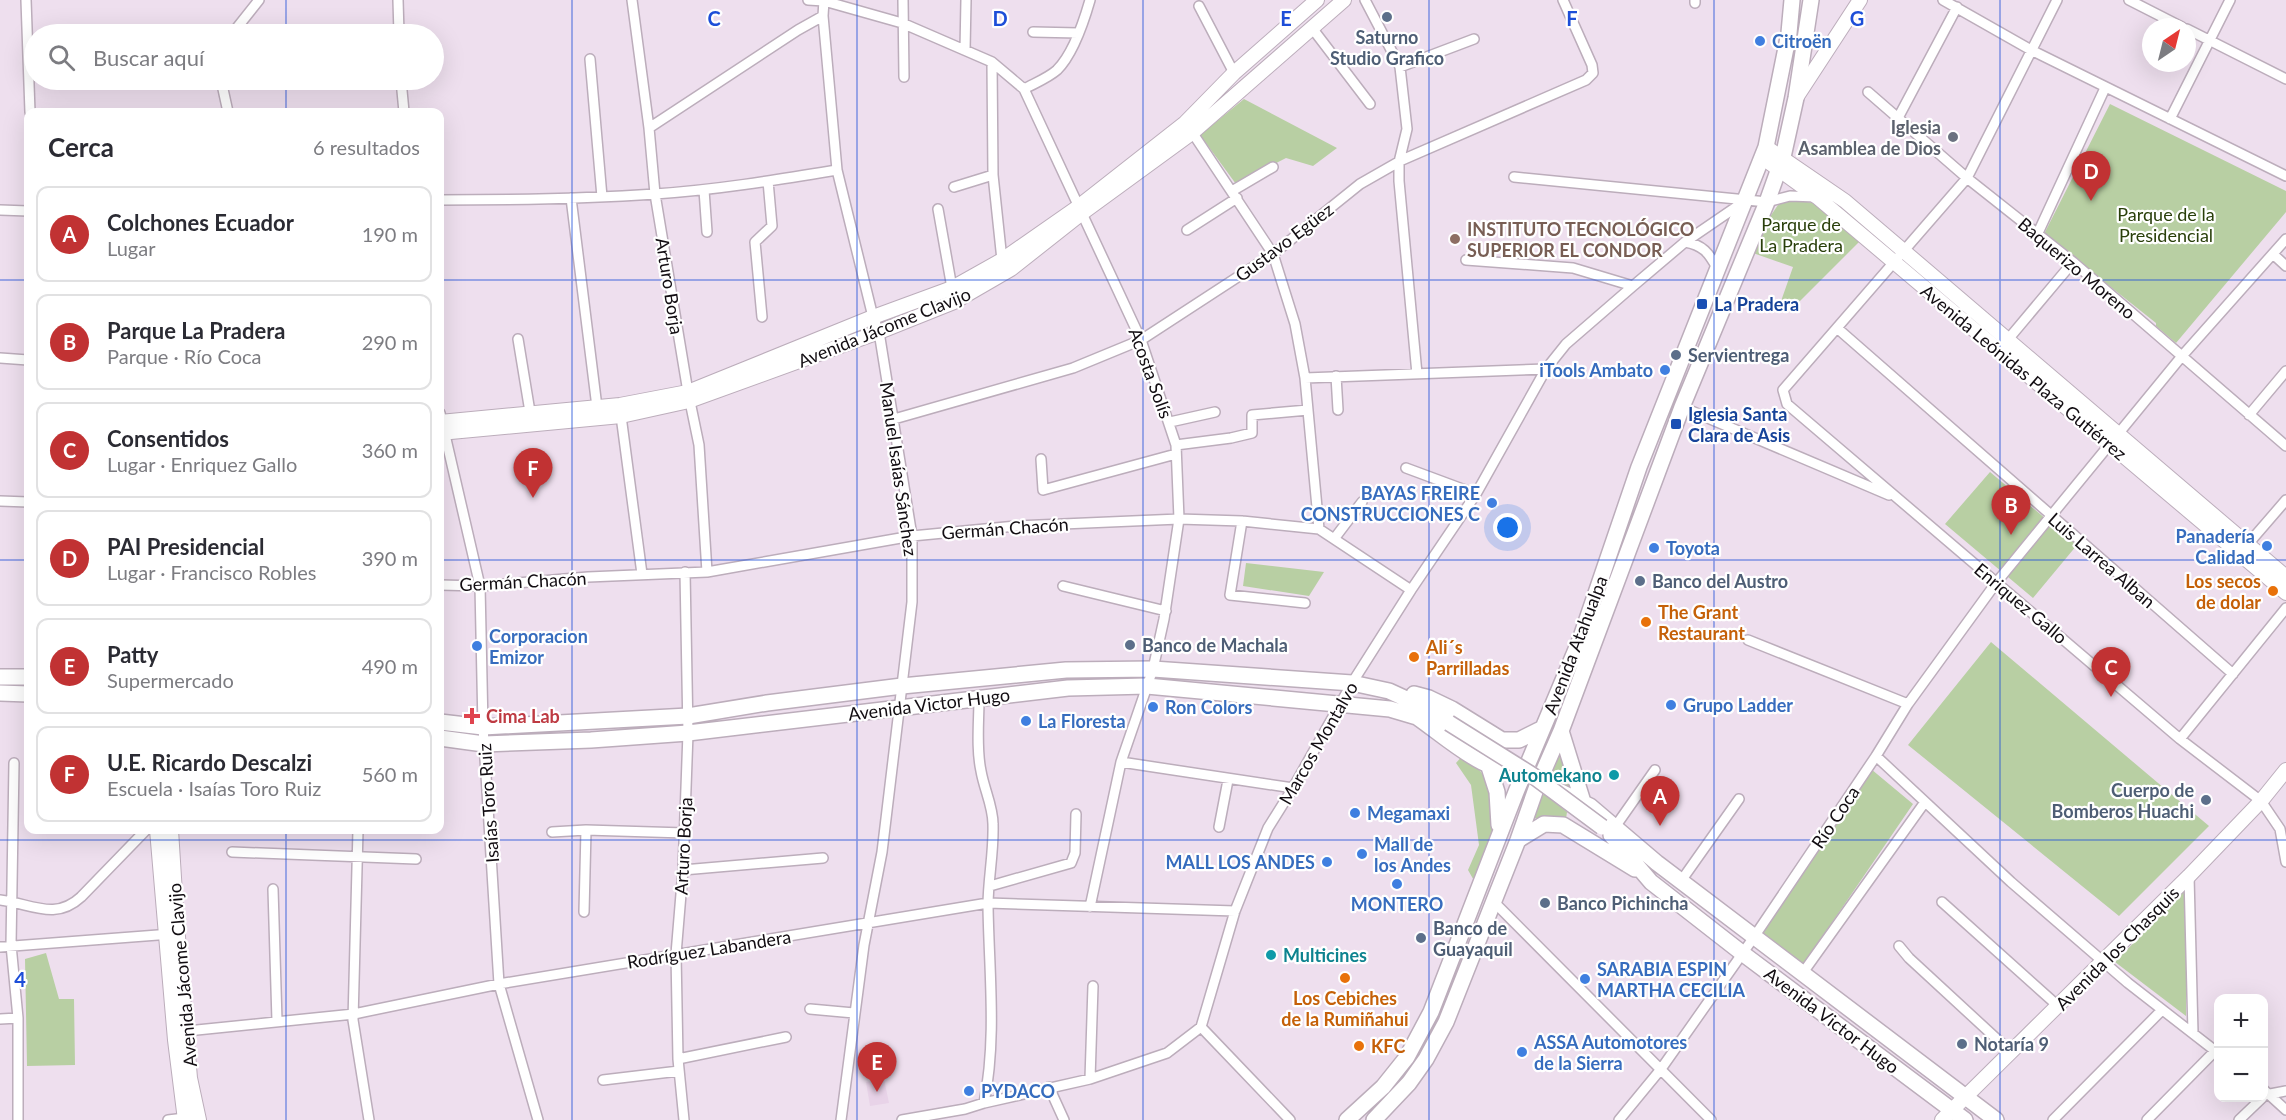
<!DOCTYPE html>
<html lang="es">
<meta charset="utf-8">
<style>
:root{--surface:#fff;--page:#f2f2f3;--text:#2b2b33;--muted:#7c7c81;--line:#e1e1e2;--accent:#c13233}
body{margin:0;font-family:Lato,sans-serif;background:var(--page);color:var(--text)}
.controls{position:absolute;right:18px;bottom:18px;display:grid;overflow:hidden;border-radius:12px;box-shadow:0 6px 24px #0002}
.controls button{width:54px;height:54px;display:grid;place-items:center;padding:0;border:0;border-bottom:2px solid var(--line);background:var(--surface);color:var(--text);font:30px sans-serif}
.compass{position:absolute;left:2142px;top:18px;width:54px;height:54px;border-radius:50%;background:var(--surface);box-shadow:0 6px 24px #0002;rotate:35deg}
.you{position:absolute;left:1508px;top:528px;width:21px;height:21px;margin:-15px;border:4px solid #fff;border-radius:50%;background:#1a73e8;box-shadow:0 0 0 9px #1a73e833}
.badge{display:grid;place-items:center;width:39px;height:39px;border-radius:50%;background:var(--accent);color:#fff;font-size:20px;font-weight:700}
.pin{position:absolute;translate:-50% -50px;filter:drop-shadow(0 2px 3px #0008)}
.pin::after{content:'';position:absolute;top:32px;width:21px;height:18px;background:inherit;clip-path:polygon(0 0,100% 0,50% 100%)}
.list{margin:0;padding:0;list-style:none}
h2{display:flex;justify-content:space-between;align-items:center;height:78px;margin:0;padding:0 24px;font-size:26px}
h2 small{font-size:20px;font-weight:400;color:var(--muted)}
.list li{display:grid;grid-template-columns:39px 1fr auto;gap:18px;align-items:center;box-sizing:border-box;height:96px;margin:0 12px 12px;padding:0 12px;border:2px solid var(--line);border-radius:12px}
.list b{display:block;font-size:22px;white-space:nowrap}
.list p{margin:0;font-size:20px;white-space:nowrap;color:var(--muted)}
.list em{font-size:20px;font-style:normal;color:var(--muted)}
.icon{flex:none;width:33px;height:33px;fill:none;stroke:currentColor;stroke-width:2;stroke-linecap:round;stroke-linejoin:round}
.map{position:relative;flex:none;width:2286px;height:1120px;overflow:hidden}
.search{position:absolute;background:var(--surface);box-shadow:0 6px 24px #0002;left:24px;top:24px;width:420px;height:66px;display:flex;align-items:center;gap:15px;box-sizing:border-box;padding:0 21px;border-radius:33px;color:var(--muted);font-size:22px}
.panel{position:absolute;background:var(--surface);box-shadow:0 6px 24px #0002;left:24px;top:108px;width:420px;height:726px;border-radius:12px}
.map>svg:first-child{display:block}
</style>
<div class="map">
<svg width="2286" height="1120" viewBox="0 0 2286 1120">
<rect width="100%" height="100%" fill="#eedfee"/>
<path fill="#e8d3e8" d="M884,1079L889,1103L870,1106L866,1082Z"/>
<path fill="#b8cfa3" d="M1244,99L1337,148L1313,166L1286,158L1236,184L1200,135Z
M2110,104L2286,191V212L2176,343L2156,326V323L2044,234Z
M1795,200L1819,204L1862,239L1789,312L1780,304L1793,267L1753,253L1763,227L1780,202Z
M1990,472L2077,545L2033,598L1945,524Z
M1246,563L1324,572L1309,596L1243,586Z
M1991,642L2209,826L2119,916L1908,745Z
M1563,746L1574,793L1551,776Z
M1464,754C1470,760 1478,767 1483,775C1505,813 1489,846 1476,884L1468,870L1479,845L1471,785L1456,763Z
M1871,769L1913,804L1803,965L1759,936Z
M1545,794L1567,812L1566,819L1533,818L1542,796Z
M2186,889V1016L2115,962Z
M46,953L59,999H74L75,1065L27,1066L25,959Z"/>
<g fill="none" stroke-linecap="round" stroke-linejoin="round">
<defs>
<path id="street" d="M26,0L30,112
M398,0L399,34
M632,0L649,128L655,194L688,392L699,445L707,572
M808,0L824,1L902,23L992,62L1024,89L1141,340L1176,445L1179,519L1164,619L1153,669L1121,762L1090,907
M824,0L823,16L837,170L873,317L879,332L912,536V602L882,852L864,945L841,1120
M903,0L904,77
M1365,0L1400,67L1407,129L1399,162V181L1417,374
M1695,0V3
M1943,0L2031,50L2286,176
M2057,0L1967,178L1783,390L1787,404L2180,739L2261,801L2280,829L2286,862
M2129,0L2182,27
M1199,6L1234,73
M1312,28L1370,104
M2187,29L2286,79
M1033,32L1078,33
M232,34L259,0
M965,50L966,0
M590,59L602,197
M992,62L993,175L1002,260
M1400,67L1474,39
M221,80L228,112
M401,80L404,112
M1024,89C1035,83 1048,78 1057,70C1073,54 1084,21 1090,0
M1868,92L1967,178L2073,262L2286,446
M1898,118L1957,7
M2170,119L2230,0
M649,128L798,30L823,16
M1190,129L1273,254L1295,324L1305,378L1319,529
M1514,177L1767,202L1790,196L1816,197
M954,187L993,175
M704,190L707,232
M1232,191L1273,167
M571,198L597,407
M440,200C511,200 583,199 655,194C716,190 776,180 837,170
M938,209L952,288
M0,210L28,211
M1187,230L1237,198
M2037,235L2105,88
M1685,242C1703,245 1709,253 1717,268
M2274,255L2286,266
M1466,260L1573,268L1633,286
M762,317L755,242L772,226L768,181
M1837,328L2233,674
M518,339L531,418
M2005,343L2073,262
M0,358L28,360
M1336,376L1338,410
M1305,378L1546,369
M1682,407L1889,495
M440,413L480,586L483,727L499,984L538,1120
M2249,415L2286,371
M621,416L642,574
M894,419L1073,368L1141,340L1273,254L1360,184L1402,160L1586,80L1593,73L1592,65L1563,0
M1170,422L1215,412
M1176,445L1231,438L1252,433V415L1308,410
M1041,459L1043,490L1176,454
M1406,468L1476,494
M0,501L28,502
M1242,521L1230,595L1305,603
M1334,539L1362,502
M2248,544L2286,500
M440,585L480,586L588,577L707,572L912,536L1016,526L1179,519L1242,521L1319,529L1411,590
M1063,586L1166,611
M1748,640L1908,704
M979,698C979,722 976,748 981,771C984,789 993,806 993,824C994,852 988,879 988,906C989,972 997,1038 984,1103
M2180,739L2286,608
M1876,756L2011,882L2128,983L2218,1053
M1121,762L1293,788
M14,763L11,945L18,1018V1120
M1219,827L1228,780
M1615,827L1655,770
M358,830L353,1020L369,1120
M552,832L586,830L685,833
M232,852L416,859
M683,870L823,858
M2189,876L2193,1033
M1681,881L1739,799
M990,886L1071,863L1075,853L1076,814
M273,889L277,1021
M0,900C32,904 55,921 81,897L146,830
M1493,901L1711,1120
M1942,902L2058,1006
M584,912L586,830
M1899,946L1909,958L2012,1053
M0,947L171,934
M1802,974L1925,802
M810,1009L854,1013
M0,1019L18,1018
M1201,1027L1290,1120
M187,1031L354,1014L499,984L988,903L1235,911
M678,1059L786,1037
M1090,1079L1093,986
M603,1080L679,1071
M1049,1087L1064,1120
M2264,1090L2286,1110
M2265,1095L2286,1091
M168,1120L185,1118
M684,1120L678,1059L676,954L683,870L688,733L685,572
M902,1120L965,1109L984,1103L1090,1079L1167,1053L1201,1027L1235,911L1268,828L1293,788L1352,683L1411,590L1476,494L1546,369L1566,344L1633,286L1685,242L1742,203
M1619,1120L1661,1069L1754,937L1876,756L1908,704L1996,583L2182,356L2286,239
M2053,1120L2162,1010
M2147,1120L2215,1051
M2239,1120L2262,1098"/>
<path id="secondary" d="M1796,98L1860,0
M1766,147L1845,201L2286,577
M1763,158L1817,197L2286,593
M440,422L620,405L688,392L873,317L952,288L1002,260L1078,207L1185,123L1234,73L1317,0
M440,433L621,416L689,401L879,332L954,302L1011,269L1082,213L1193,132L1344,0
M157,830L175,1040L185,1120
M171,830L177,925L190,1078L199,1120
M1942,1120L2189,876L2261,801L2286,770"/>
<path id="primary" d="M0,677H28
M0,693L28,694
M1414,694L1429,698L1452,709L1502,740H1519L1543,728
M1417,717C1450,740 1490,779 1532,773
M440,722L483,727L688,716L767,703L902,686L1066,670L1153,669L1352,683L1389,691L1426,708L1449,723
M1561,731L1583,802
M440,738L484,744L591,740L688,733L1068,688L1147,686L1390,709L1417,717L1436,716
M1489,767L1497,792L1499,825
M1559,791L1590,806L1657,863L1996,1120
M1611,835L1651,882L1742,953L1965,1120
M1518,840L1544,824L1563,825L1635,869
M1347,1120L1383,1087L1407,1057L1431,1012L1516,792L1580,640L1639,467L1766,147L1789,33L1792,0
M1374,1120L1409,1083L1426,1059L1446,1022L1518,840L1537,786L1561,731L1682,407L1767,202L1783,157L1796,98L1811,0"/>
</defs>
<use href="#street" stroke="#bcadbb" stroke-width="12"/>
<use href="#secondary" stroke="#bcadbb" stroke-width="16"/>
<use href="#primary" stroke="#bcadbb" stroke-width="18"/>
<use href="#street" stroke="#fff" stroke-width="9"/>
<use href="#secondary" stroke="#fff" stroke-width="14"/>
<use href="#primary" stroke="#fff" stroke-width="15"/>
<defs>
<path id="primary-bridge" d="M1449,723L1532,775L1602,827"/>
</defs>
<use href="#primary-bridge" stroke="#bcadbb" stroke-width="18" stroke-linecap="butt"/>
<use href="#primary-bridge" stroke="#fff" stroke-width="15"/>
</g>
<path fill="none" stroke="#1d4ed8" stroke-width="1.5" stroke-opacity="0.55" d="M286,0V34M572,0V1120M857,0V1120M1143,0V1120M1429,0V1120M1714,0V1120M2000,0V1120M286,80V112M0,280H28M440,280H2286M0,560H28M440,560H2286M286,830V1120M0,840H2286"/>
<g fill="#5c6f8a" stroke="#fff" stroke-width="2">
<circle cx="1387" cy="17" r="6"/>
<circle cx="1676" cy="355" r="6"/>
<circle cx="1640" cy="581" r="6"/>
<circle cx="1130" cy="645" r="6"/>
<circle cx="2206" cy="800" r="6"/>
<circle cx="1545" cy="903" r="6"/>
<circle cx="1421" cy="938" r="6"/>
<circle cx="1962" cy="1044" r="6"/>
</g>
<g fill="#3f7fe0" stroke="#fff" stroke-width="2">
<circle cx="1760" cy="41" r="6"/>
<circle cx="1665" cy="370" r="6"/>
<circle cx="1492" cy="503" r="6"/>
<circle cx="2267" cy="546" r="6"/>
<circle cx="1654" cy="548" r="6"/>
<circle cx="477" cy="646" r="6"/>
<circle cx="1671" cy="705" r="6"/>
<circle cx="1153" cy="707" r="6"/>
<circle cx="1026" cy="721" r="6"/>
<circle cx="1355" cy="813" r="6"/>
<circle cx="1362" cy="854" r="6"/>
<circle cx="1327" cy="862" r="6"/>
<circle cx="1397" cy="884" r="6"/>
<circle cx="1585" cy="979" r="6"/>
<circle cx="1522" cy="1052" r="6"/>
<circle cx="969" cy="1091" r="6"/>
</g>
<circle fill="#6b7280" stroke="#fff" stroke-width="2" cx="1953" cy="137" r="6"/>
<circle fill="#8d6e63" stroke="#fff" stroke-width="2" cx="1455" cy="239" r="6"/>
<g fill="#1a4fb4" stroke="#fff" stroke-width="2">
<rect x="1696" y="298" width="12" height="12" rx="3"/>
<rect x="1670" y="418" width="12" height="12" rx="3"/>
</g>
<g fill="#e8710a" stroke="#fff" stroke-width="2">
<circle cx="2273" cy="591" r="6"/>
<circle cx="1646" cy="622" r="6"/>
<circle cx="1414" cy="657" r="6"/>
<circle cx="1345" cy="978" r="6"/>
<circle cx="1359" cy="1046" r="6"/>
</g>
<path fill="#e0444e" stroke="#fff" stroke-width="2" d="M469 707h6v6h6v6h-6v6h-6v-6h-6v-6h6z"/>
<g fill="#0f9aa8" stroke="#fff" stroke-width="2">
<circle cx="1614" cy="775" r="6"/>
<circle cx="1271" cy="955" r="6"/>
</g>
<g text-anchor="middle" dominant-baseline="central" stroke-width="4.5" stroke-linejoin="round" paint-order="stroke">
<g font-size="18" font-weight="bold" fill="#4e5e75" stroke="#fff" text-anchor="start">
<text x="1387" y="37" text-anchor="middle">Saturno<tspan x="1387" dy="21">Studio Grafico</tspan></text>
<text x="1688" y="355">Servientrega</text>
<text x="1652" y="581">Banco del Austro</text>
<text x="1142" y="645">Banco de Machala</text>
<text x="2194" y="790" text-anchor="end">Cuerpo de<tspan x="2194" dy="21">Bomberos Huachi</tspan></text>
<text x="1557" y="903">Banco Pichincha</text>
<text x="1433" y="928">Banco de<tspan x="1433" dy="21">Guayaquil</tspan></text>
<text x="1974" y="1044">Notaría 9</text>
</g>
<g font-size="18" font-weight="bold" fill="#366cbe" stroke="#fff" text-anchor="start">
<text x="1772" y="41">Citroën</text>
<text x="1653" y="370" text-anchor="end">iTools Ambato</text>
<text x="1480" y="493" text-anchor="end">BAYAS FREIRE<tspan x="1480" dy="21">CONSTRUCCIONES C</tspan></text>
<text x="2255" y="536" text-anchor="end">Panadería<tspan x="2255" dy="21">Calidad</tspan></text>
<text x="1666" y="548">Toyota</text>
<text x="489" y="636">Corporacion<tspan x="489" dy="21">Emizor</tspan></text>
<text x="1683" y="705">Grupo Ladder</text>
<text x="1165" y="707">Ron Colors</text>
<text x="1038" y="721">La Floresta</text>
<text x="1367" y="813">Megamaxi</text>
<text x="1374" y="844">Mall de<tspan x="1374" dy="21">los Andes</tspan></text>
<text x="1315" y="862" text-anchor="end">MALL LOS ANDES</text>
<text x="1397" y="904" text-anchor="middle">MONTERO</text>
<text x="1597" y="969">SARABIA ESPIN<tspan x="1597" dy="21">MARTHA CECILIA</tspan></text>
<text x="1534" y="1042">ASSA Automotores<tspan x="1534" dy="21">de la Sierra</tspan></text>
<text x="981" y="1091">PYDACO</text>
</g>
<g font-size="18" font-weight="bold" fill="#5b616d" stroke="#fff" text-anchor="end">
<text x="1941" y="127">Iglesia<tspan x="1941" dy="21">Asamblea de Dios</tspan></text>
</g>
<g font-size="18" fill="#293f0a" stroke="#fff">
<text x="2166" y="214">Parque de la<tspan x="2166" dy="21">Presidencial</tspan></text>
<text x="1801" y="224">Parque de<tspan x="1801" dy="21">La Pradera</tspan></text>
</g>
<g font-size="18" font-weight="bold" fill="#785e54" stroke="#fff" text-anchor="start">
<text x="1467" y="229">INSTITUTO TECNOLÓGICO<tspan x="1467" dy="21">SUPERIOR EL CONDOR</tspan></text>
</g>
<g font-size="18" fill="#120d12" stroke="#fff">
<text transform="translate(1284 242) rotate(-37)">Gustavo Egüez</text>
<text transform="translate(2077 268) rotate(40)">Baquerizo Moreno</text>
<text transform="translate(670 286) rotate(81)">Arturo Borja</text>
<text transform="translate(884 327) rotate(-22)">Avenida Jácome Clavijo</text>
<text transform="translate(2024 372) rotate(40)">Avenida Leónidas Plaza Gutiérrez</text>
<text transform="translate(1151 373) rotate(70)">Acosta Solís</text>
<text transform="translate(899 469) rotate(82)">Manuel Isaías Sánchez</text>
<text transform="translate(1005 528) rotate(-4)">Germán Chacón</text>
<text transform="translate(2102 560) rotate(41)">Luis Larrea Alban</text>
<text transform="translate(523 581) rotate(-3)">Germán Chacón</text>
<text transform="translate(2021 603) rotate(40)">Enriquez Gallo</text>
<text transform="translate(1575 645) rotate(-69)">Avenida Atahualpa</text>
<text transform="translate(929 704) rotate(-7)">Avenida Victor Hugo</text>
<text transform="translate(1318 743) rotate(-60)">Marcos Montalvo</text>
<text transform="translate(488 803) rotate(-94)">Isaías Toro Ruiz</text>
<text transform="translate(1835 817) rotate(-56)">Río Coca</text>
<text transform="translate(683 846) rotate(-87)">Arturo Borja</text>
<text transform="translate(2117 948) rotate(-45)">Avenida los Chasquis</text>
<text transform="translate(709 949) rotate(-9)">Rodríguez Labandera</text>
<text transform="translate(182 975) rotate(-95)">Avenida Jácome Clavijo</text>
<text transform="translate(1832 1020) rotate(37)">Avenida Victor Hugo</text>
</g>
<g font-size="18" font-weight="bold" fill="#164399" stroke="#fff" text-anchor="start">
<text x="1714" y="304">La Pradera</text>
<text x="1688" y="414">Iglesia Santa<tspan x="1688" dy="21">Clara de Asis</tspan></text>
</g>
<g font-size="18" font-weight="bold" fill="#c56008" stroke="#fff" text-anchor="start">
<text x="2261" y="581" text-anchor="end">Los secos<tspan x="2261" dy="21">de dolar</tspan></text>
<text x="1658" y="612">The Grant<tspan x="1658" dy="21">Restaurant</tspan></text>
<text x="1426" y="647">Ali´s<tspan x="1426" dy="21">Parrilladas</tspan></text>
<text x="1345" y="998" text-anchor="middle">Los Cebiches<tspan x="1345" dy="21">de la Rumiñahui</tspan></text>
<text x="1371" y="1046">KFC</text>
</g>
<g font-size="18" font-weight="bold" fill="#be3a42" stroke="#fff" text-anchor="start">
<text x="486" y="716">Cima Lab</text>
</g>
<g font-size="18" font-weight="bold" fill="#0d838f" stroke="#fff" text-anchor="end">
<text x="1602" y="775">Automekano</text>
<text x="1283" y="955" text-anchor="start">Multicines</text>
</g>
</g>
<g font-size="20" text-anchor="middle" font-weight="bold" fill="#1d4ed8" stroke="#fff" stroke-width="4.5" stroke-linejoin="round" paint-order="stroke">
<text x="714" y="26">C</text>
<text x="1000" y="26">D</text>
<text x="1286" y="26">E</text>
<text x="1572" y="26">F</text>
<text x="1857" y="26">G</text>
<text x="20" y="987">4</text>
</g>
</svg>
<div class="controls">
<button>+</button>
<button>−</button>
</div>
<svg class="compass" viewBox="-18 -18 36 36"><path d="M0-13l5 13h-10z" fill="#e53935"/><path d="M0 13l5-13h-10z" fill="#7c7c81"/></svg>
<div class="you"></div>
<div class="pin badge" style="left:1660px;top:826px">A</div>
<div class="pin badge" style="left:2011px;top:535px">B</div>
<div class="pin badge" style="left:2111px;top:697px">C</div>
<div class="pin badge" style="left:2091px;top:201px">D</div>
<div class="pin badge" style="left:877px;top:1092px">E</div>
<div class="pin badge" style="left:533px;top:498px">F</div>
<div class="search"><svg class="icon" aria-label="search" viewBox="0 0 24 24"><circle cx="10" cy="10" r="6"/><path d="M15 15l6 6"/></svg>Buscar aquí</div>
<section class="panel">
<h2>Cerca<small>6 resultados</small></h2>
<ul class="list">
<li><span class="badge">A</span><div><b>Colchones Ecuador</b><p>Lugar</p></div><em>190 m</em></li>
<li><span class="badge">B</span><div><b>Parque La Pradera</b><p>Parque · Río Coca</p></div><em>290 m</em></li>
<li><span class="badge">C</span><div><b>Consentidos</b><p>Lugar · Enriquez Gallo</p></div><em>360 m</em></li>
<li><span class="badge">D</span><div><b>PAI Presidencial</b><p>Lugar · Francisco Robles</p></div><em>390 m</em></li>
<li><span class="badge">E</span><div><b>Patty</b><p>Supermercado</p></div><em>490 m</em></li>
<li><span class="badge">F</span><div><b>U.E. Ricardo Descalzi</b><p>Escuela · Isaías Toro Ruiz</p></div><em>560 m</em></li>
</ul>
</section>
</div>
